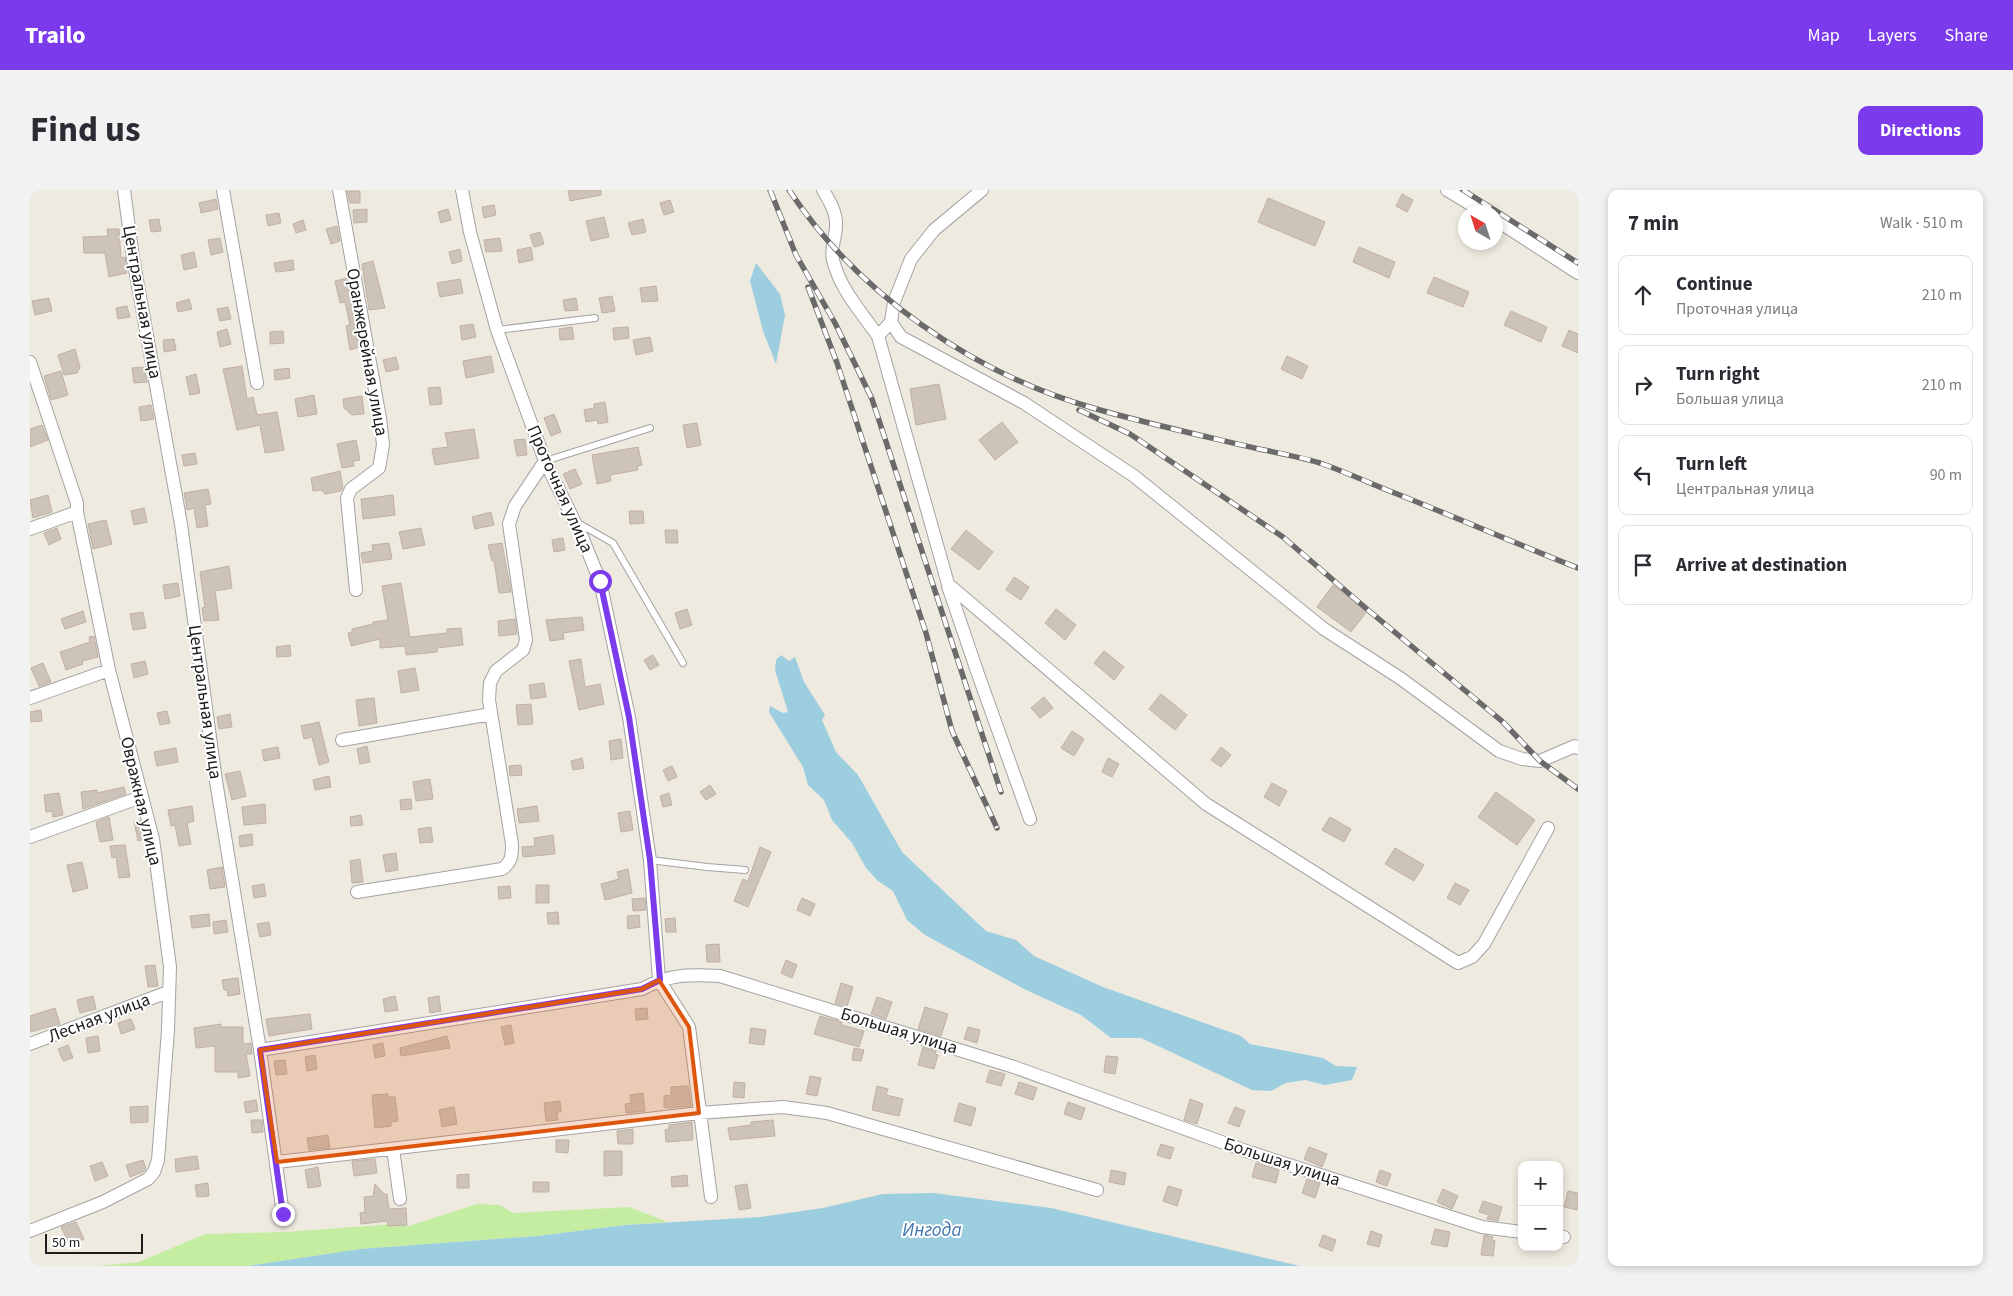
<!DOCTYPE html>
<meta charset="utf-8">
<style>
:root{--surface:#fff;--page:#f2f2f3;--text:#2b2b33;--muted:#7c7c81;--line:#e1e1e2;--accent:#7c3aed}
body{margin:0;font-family:"Source Sans 3",sans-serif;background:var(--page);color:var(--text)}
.controls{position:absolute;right:15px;bottom:15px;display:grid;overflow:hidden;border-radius:10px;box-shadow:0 2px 8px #0003}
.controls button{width:45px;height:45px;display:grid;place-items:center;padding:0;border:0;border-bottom:1px solid var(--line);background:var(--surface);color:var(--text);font:25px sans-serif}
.compass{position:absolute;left:1428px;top:15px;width:45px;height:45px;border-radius:50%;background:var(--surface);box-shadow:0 2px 8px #0003;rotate:321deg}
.scale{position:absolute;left:15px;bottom:12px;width:98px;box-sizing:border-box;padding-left:5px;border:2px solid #1c1c1c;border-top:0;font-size:14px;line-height:18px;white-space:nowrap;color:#1c1c1c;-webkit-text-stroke:4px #fff;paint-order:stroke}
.stop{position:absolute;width:15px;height:15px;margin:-11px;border:4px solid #7c3aed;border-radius:50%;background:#fff}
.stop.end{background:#7c3aed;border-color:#fff;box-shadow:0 1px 5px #0008}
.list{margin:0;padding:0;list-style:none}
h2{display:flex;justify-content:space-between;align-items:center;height:65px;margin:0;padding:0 20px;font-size:21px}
h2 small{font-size:16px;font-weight:400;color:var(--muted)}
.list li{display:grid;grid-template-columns:32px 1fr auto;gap:15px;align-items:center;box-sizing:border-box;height:80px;margin:0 10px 10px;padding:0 10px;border:1px solid var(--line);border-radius:10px}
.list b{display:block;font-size:19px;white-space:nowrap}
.list p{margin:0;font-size:16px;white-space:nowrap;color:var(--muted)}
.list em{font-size:16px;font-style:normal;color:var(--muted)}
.icon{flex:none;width:28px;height:28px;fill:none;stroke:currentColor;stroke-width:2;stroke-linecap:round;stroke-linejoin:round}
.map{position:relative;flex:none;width:1548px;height:1076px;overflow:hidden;border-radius:10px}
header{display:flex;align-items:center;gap:30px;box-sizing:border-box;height:70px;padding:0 25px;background:var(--accent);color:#fff}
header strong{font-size:24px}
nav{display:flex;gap:28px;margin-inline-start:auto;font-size:18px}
.intro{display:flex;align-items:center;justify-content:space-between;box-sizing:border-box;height:120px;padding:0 30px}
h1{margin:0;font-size:35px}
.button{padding:12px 22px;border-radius:10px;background:var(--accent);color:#fff;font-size:18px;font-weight:700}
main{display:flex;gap:30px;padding:0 30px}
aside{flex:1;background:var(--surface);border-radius:10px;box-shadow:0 2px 8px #0003}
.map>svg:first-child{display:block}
</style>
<header>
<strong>Trailo</strong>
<nav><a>Map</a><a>Layers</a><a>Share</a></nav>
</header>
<div class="intro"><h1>Find us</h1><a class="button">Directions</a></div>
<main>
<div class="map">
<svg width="1548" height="1076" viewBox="0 0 1548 1076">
<rect width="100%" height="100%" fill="#eeeae0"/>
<path fill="#c4eda1" d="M447,1014L470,1015L483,1023L599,1017L638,1032L595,1035L507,1046L330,1059L217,1076H69L109,1072L175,1044L256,1042L364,1034L379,1036Z"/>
<path fill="#9ccee0" d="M726,73L750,104L755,125L746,174L733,141L720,91Z
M751,465L759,471L765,467L774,492L795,525L792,530L806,562L828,585L872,662L956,741L986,750L1004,766L1073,797L1211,846L1220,854L1293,868L1306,876L1327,877L1322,890L1295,895L1275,890L1256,893L1241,901L1222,900L1111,848H1081L1051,825L994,799L895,745L877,730L863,701L848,691L836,678L822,653L802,630L794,610L778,595L773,577L739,522L740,516L753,523L758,522L745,480L746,470Z
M903,1003L1021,1018L1270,1076H217L330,1059L507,1046L595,1035L731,1027L793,1018L853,1004Z"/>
<path fill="#cec3b9" stroke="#c1b0a1" d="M538,0H571V5L540,11Z
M317,1H330V13H320Z
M1372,4L1383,10L1377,22L1366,16Z
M1238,8L1295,32L1285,56L1228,32Z
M186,9L188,19L171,23L169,13Z
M640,10L644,22L634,25L630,13Z
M464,15L466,25L454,28L452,17Z
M337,19V32L324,33L323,20Z
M418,19L421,30L411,33L408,22Z
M249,23L251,33L238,36L236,25Z
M574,27L579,47L561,51L556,31Z
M129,29L131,41L121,42L119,30Z
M613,29L616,42L602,45L598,33Z
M273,30L276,40L266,43L263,34Z
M307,36L310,51L301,54L296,39Z
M77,39H89L91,68L95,67L97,83L79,87L75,63H54L53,47L78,46Z
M510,42L514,54L504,57L500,45Z
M190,48L193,62L181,65L178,50Z
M470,48L472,61L456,62L454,50Z
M501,57L503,70L489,73L487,60Z
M1329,57L1365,72L1359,88L1323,72Z
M430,59L432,71L422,74L419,62Z
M164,62L167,77L154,80L151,65Z
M263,70L264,80L246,82L244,73Z
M343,71L355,118L339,120L332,74Z
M1404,87L1439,102L1433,117L1397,103Z
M317,88L329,157L320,160L316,136L320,135L315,112L310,113L305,91Z
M430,89L433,103L410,107L407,93Z
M626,96L628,111L612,112L610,98Z
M582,106L585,121L572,123L569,108Z
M19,108L22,121L5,125L2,111Z
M546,108L548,120L535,121L533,110Z
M159,109L162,119L148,122L146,113Z
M97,116L100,127L88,129L86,118Z
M198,117L201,129L190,131L187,119Z
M1481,121L1517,137L1511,152L1474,135Z
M443,134L446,147L432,150L430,136Z
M542,137L544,149L530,150L529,139Z
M598,137L599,148L584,150L583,138Z
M197,139L201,154L190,157L187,142Z
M1539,140L1548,144V163L1532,156Z
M253,141L254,153L240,154V142Z
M620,147L623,161L606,165L603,150Z
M144,149L146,160L134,162L133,150Z
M45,159L50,177L47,183L34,185L28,165Z
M461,166L464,182L436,188L433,171Z
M1257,166L1278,176L1272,189L1251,179Z
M366,167L369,179L356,182L353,170Z
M212,176L217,209L223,207L227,225L247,222L254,260L235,263L230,235L207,240L193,179Z
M114,177L117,192L104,193L102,178Z
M259,178L260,188L245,190L244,180Z
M31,181L38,205L21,210L14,186Z
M166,184L170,203L160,205L156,187Z
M909,194L916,229L886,235L880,199Z
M410,197L412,214L400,215L398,198Z
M284,205L287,224L268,227L265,209Z
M332,206L334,224L322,225L314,218L313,209Z
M575,212L578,232L568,234L567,230L556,232L554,220L564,218V214Z
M121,215L124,229L111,231L109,217Z
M524,224L531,242L521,246L514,228Z
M972,232L988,252L965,270L949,250Z
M667,233L671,255L657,258L653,235Z
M12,235L18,250L0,257V239Z
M444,239L449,268L405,275L402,259L418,257L415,243Z
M495,249L497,265L487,266L484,250Z
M326,250L330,270L323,271L324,276L312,278L307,254Z
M608,257L612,275L607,276L608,280L580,285L581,291L567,294L562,265Z
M165,263L167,274L154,276L152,265Z
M545,279L552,294L540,299L533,284Z
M310,281L313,298L311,301L295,304L291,300L283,301L281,288Z
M178,299L181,314L175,315L178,336L167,338L164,318L157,320L154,303Z
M18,305L22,322L3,328L0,310Z
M363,305L365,325L333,329L331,309Z
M114,318L117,332L104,335L101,321Z
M599,321H613L614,333L600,334Z
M461,322L464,335L445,339L442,327Z
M76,330L82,354L63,359L58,334Z
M27,338L31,349L19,355L14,343Z
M391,338L395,355L373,359L369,342Z
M635,340H647L648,353H636Z
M936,340L963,362L949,380L921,359Z
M533,348L535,360L524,362L522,350Z
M359,353L362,369L333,373L331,363L343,361L342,355Z
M472,353L481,402L469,403L464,371H462L458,355Z
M199,376L202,398L185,401L189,430L174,431L172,418L175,417L170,382Z
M984,387L999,397L991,410L976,400Z
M148,393L150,406L135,409L133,395Z
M371,393L380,447L417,443V439L431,438L433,455L407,458V462L376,465L375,456L350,458V449L321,456L318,443L322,442V439L343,434V432L358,430L352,396Z
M1303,395L1337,421L1321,442L1287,417Z
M657,419L662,435L650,439L645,423Z
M1026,419L1046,435L1035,450L1015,433Z
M53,421L56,432L35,439L31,429Z
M113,422L116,438L103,440L100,424Z
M552,427L554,440L533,443L534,449L520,451L516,430Z
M485,429L487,444L469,446L468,431Z
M64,446L68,467L52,471L53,474L36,480L30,462L60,452L59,447Z
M260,455L261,466L247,467L246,457Z
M1074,461L1094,477L1084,490L1064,473Z
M623,465L629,475L620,480L614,470Z
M551,469L555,497L570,494L574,514L549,520L539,471Z
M115,471L118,484L104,488L101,474Z
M13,473L21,492L9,496L1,478Z
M385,478L389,500L371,503L368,481Z
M514,493L516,507L501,509L499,495Z
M1131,504L1157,525L1145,540L1119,519Z
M1014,507L1023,518L1010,528L1001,518Z
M344,508L347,533L329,536L326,510Z
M501,514L503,534L488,535L486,515Z
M11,520L12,531L0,532V522Z
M137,521L140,533L130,535L127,523Z
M200,524L202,537L189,539L187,527Z
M289,532L299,572L289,575L282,547L274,549L271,536Z
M1042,541L1054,549L1044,566L1031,558Z
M591,549L593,568L581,570L579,551Z
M337,556L340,572L330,574L327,559Z
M248,557L250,568L234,571L232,560Z
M1191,557L1201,565L1191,577L1181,570Z
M146,558L148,572L127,576L124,562Z
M552,568L554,578L543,580L541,571Z
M1078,568L1089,574L1082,587L1072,582Z
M491,575L492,585L480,586L479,576Z
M642,576L647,587L638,591L633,580Z
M210,581L216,606L202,610L195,584Z
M299,586L301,597L285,600L283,590Z
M400,589L403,609L386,611L383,592Z
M1242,593L1257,601L1249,616L1234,607Z
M680,595L686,604L676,610L670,602Z
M94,597L96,604L53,619L51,602L67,600V603Z
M1466,602L1505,630L1487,655L1448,627Z
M29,603L33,625L23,627L22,621L16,622L14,605Z
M639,603L642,615L633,617L630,606Z
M381,609L382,619L371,620L370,610Z
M235,614L236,633L214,635L212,617Z
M162,616L164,631L157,633L161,654L149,656L145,635L141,636L138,620Z
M507,616L509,631L489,633L487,619Z
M600,621L603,640L591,642L588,623Z
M331,625L333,635L321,636L320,627Z
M79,627L83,650L70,652L66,632Z
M1300,627L1321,639L1314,652L1292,640Z
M110,630L115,649L108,651L104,631Z
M401,637L403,652L390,653L388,639Z
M222,644L223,655L210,657L209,646Z
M523,645L525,664L493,667L492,657L505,656L504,648Z
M95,655L100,687L89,688L86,667L82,668L80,656Z
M730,657L741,662L718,717L704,711L713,689L718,691Z
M1365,658L1394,675L1384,691L1355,674Z
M366,663L368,680L356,682L353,665Z
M330,669L333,692L322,693L320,671Z
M52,672L58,698L43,702L37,675Z
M192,677L195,697L180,699L177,680Z
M598,679L602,703L575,710L571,694L589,689L587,682Z
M1425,693L1439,700L1430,715L1417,708Z
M234,694L236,706L224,708L222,696Z
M506,695H519V713H506Z
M480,696L481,708L469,709L468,697Z
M615,708L616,720L603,721L602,709Z
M772,708L785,714L780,726L767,720Z
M528,722L529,734H518L517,723Z
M179,724L180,736L162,738L160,726Z
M609,725L610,737L598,739L597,726Z
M645,728L646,742H636L635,729Z
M196,730L198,742L184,744L183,732Z
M239,732L241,745L230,747L227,734Z
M689,754L690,772H677L676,755Z
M756,770L767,775L762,788L751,783Z
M125,775L128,796L118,797L115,776Z
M208,788L210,804L198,806L197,800H194L192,790Z
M811,793L823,797L817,817L805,813Z
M63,806L66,819L50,823L47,810Z
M365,806L368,820L355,822L353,809Z
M409,806L411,821L400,823L398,808Z
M847,807L862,812L856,829L841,824Z
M895,817L918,824L911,846L888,839Z
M25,818L30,834L0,842V826Z
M617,818L618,829L606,830L605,819Z
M280,824L282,839L239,846L236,829Z
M790,826L812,832V835L834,841L829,857L784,844Z
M101,829L105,839L91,844L88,833Z
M191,834V837H213V854L221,853L222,864H216L220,886L208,888V882H185V856L166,858L164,838Z
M481,835L484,853L475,855L471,837Z
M938,837L950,840L947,853L934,849Z
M721,838L736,840L734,855L719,853Z
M68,846L70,861L58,863L56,848Z
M417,846L420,858L371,866L370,858Z
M353,853L355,866L345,868L343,855Z
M38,855L43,868L33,871L28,859Z
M893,857L906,861L905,864L908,865L904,879L888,875Z
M824,858L834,860L831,871L822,870Z
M285,865L287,879L277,881L275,867Z
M1076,866L1088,867L1085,884L1074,882Z
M255,870L257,884L246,885L244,871Z
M960,880L975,884L971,896L956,892Z
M780,886L791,888L787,906L776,904Z
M704,892L715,893L714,908L703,907Z
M989,892L1007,898L1003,910L985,904Z
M658,896L661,916L638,918L634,917V906L641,905V897Z
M847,896L858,899L856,905L873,909L869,926L842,920Z
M613,903L615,921L596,923L595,914L601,913L600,905Z
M358,904V907H365L368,931L361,932V936L345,938L342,905Z
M1160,909L1173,914L1167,934L1154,930Z
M226,910L228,921L216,923L214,912Z
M530,911L531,922H527L528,930L516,931L514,913Z
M1038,912L1055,918L1051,930L1034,924Z
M929,913L946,918L941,936L924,931Z
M118,916V932L101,933L100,917Z
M424,917L427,934L412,937L409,920Z
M1205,917L1215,921L1209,937L1198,933Z
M221,930H232L233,942L222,943Z
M743,930L745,946L700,950L698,938L721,935V932Z
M662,932L663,950L636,952L635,940L639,939V935Z
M603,939V954H588L587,941Z
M298,945L300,958L279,960L277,948Z
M526,950H539L538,963L526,962Z
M1131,954L1144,958L1140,969L1127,965Z
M1279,957L1297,964L1292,977L1274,969Z
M574,961H592V985L574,986Z
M167,966L169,979L146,982L145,969Z
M345,969L347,983L324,986L322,971Z
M113,970L116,979L113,982L100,987L96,975Z
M72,972L78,986L65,991L60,976Z
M1226,973L1249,980L1246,993L1222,987Z
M288,977L291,996L278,998L275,980Z
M1081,980L1096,983L1094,995L1079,992Z
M1350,980L1361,984L1357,996L1346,992Z
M439,984V998H427V985Z
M657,985L658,996L642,997L641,987Z
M1277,989L1290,993L1285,1008L1272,1003Z
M503,992H519V1002H503Z
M178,993L179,1006L167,1007L165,995Z
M345,994L354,1004H357L359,1019L376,1018L377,1035L358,1036L357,1031L331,1034L330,1023L335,1022L334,1007L343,1006Z
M717,994L721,1018L709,1020L705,996Z
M1138,996L1152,1000L1147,1016L1133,1011Z
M1413,999L1428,1006L1422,1019L1407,1012Z
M1538,1001L1548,1003V1020L1534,1017Z
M1453,1011L1472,1017L1468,1031L1457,1029L1459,1025L1449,1022Z
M46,1032L54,1049L40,1056L31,1037Z
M1405,1039L1420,1042L1417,1057L1401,1054Z
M1341,1041L1352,1045L1349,1057L1337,1054Z
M1293,1045L1306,1050L1302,1061L1289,1056Z
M1454,1045L1463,1047L1462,1050L1465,1051L1463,1066L1451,1065Z"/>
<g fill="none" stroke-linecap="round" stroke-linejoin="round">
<defs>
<path id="lane" d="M467,140L565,128
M515,271L620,238
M548,333L583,353L653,473
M620,670L677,677L715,680"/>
<path id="street" d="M94,0L103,68L151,334L186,591L230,860L253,1024
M193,0L227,193
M309,0L350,228L353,255L349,278L321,299L317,308L326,400
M432,0L440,42L467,140L515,271L552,347L570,391L599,527L620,670L629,790L659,837L681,1007
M793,0C799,10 807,23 806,36C806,48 800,57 803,70C810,99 831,122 848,146
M952,0L904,40L881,69L864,112L861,132L871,147L994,213L1104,286L1294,439L1370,488L1469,561L1492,569L1510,571L1545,556L1548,558
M1417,0L1453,22
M1466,30L1548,83
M861,132L848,146L918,394L1176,614L1428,773L1442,767L1454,754L1518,638
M0,172L47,313V322L79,480L123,649L140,777L138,840L128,970L124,982L118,989L73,1012L0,1041
M0,339L47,322
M918,396L948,484L1000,629
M0,508L79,480
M312,550L461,524
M0,647L111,607
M327,702L472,679C482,672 482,665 482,654L459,510L460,493L466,481L493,460L496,450L479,334L485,316L515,271
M0,854L138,802
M230,860L612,799C640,784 659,784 690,786L984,877L1219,962L1452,1037L1492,1042
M363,959L370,1009
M247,972L669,923L753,917L797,923L1067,1000
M1529,1046L1534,1047"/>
</defs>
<use href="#lane" stroke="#a3a3a3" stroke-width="8"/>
<use href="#street" stroke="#a3a3a3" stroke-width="14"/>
<use href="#lane" stroke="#fff" stroke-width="6"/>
<use href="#street" stroke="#fff" stroke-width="12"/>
<defs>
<path id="rail" d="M740,0L766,65L805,133L842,209L971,602
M759,0C828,104 944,184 1063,218C1118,234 1174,246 1229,259C1249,263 1270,267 1290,273C1313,281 1335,291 1357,300C1421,325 1484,353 1548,378
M1433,0L1548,73
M778,97L807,173L896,443L922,541L967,638
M1049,220L1100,244L1253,347L1338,420L1473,532L1510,571L1548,599"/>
</defs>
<use href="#rail" stroke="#6a6a6a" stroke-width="5.5"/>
<use href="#rail" stroke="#fff" stroke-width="4" stroke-dasharray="11" stroke-linecap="butt"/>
</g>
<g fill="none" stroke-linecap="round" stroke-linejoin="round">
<path stroke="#7c3aed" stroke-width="6" d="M253,1024L230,860L612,799L630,790L620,670L599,527L570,391"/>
</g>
<path fill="#de560d" fill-opacity="0.2" stroke="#de560d" stroke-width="4" stroke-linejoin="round" d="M629,790L659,837L669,923L247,972L230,860L612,799Z"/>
<g text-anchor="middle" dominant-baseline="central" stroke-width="4" stroke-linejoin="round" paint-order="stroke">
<g font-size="18" fill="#1c1c1c" stroke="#fff">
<text transform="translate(112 112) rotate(80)">Центральная улица</text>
<text transform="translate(337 162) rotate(80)">Оранжерейная улица</text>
<text transform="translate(530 299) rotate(66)">Проточная улица</text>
<text transform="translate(175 512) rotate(82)">Центральная улица</text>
<text transform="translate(111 611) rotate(77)">Овражная улица</text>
<text transform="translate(69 828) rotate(-21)">Лесная улица</text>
<text transform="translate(869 841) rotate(17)">Большая улица</text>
<text transform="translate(1252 972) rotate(18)">Большая улица</text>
</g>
<g font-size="19" font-style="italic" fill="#4175b2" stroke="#fff">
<text x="902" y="1040">Ингода</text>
</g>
</g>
</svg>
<div class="controls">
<button>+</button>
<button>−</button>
</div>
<svg class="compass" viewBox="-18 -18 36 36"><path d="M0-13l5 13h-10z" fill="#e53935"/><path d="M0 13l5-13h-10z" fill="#7c7c81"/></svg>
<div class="scale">50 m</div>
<div class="stop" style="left:570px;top:391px"></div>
<div class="stop end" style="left:253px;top:1024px"></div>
</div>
<aside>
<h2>7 min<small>Walk · 510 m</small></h2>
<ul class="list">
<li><svg class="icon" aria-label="ahead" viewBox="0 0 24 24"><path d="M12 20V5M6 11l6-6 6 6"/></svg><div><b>Continue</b><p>Проточная улица</p></div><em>210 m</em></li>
<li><svg class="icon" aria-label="right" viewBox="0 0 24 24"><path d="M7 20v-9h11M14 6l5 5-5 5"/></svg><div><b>Turn right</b><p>Большая улица</p></div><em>210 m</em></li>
<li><svg class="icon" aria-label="left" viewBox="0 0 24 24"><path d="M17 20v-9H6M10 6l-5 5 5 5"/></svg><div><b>Turn left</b><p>Центральная улица</p></div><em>90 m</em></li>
<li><svg class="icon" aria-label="arrive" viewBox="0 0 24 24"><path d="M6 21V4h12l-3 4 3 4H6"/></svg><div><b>Arrive at destination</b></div></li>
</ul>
</aside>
</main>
